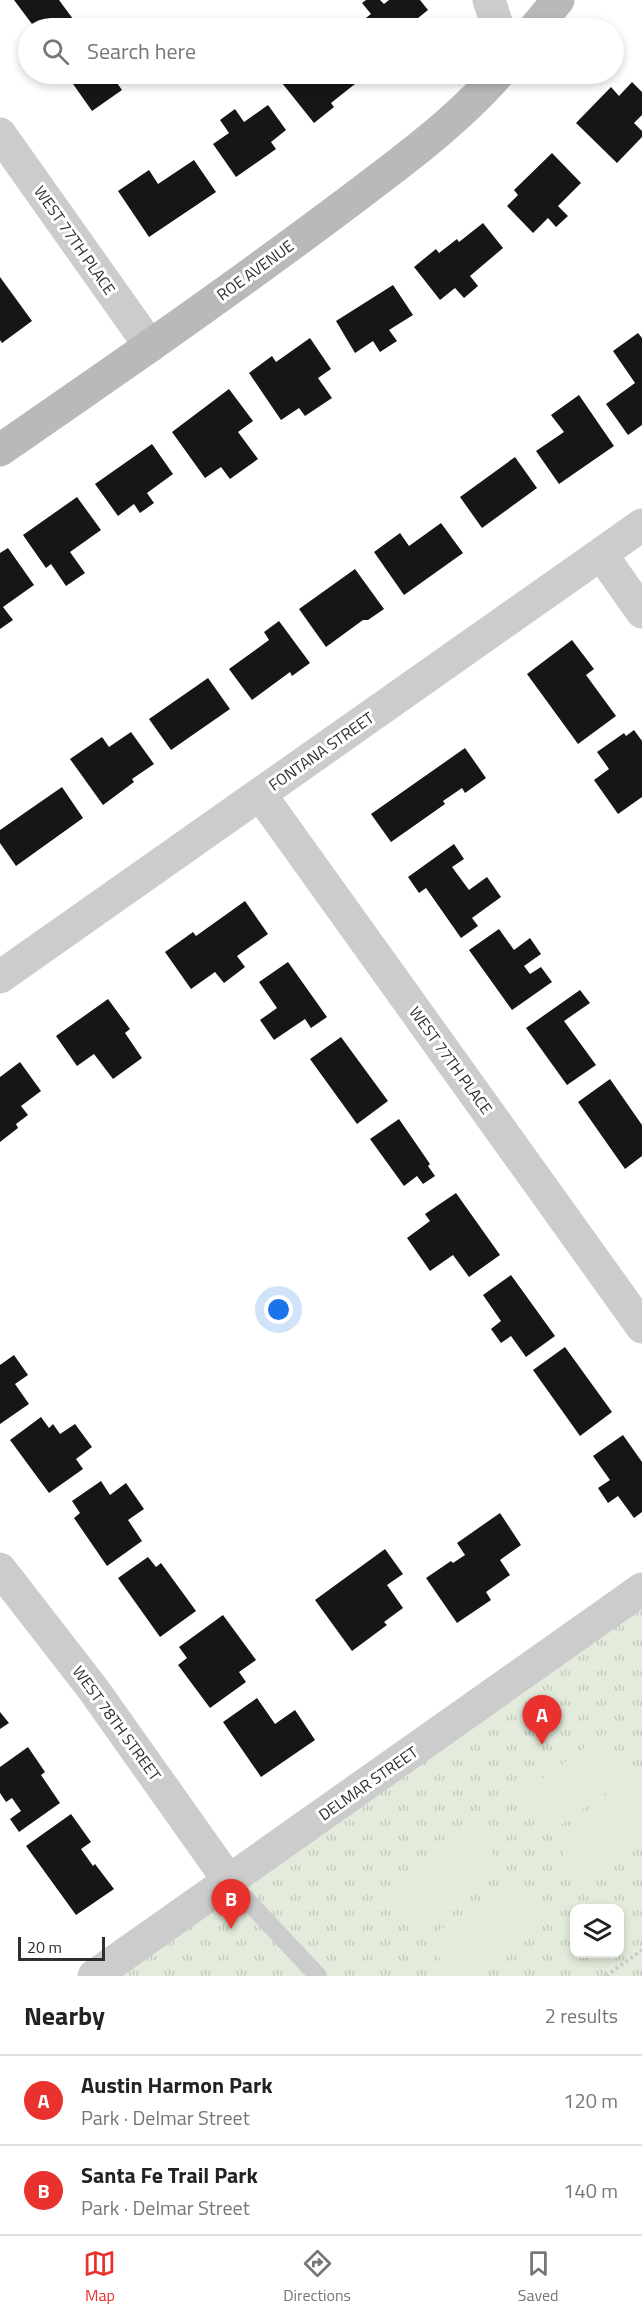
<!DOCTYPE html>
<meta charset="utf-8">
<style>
:root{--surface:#fff;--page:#f2f2f2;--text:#222;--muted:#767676;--line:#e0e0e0;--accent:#e9312d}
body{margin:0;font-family:"Titillium Web",sans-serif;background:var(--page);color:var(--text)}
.controls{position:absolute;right:18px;bottom:18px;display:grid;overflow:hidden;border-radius:12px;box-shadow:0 3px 9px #0003}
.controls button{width:54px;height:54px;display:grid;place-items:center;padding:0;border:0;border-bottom:2px solid var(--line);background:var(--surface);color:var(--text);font:30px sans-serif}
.scale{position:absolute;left:18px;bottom:15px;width:87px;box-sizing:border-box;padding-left:6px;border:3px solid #2f2f2f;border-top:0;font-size:16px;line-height:21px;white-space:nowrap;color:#2f2f2f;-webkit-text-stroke:4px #fff;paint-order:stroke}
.you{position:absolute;left:279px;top:1310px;width:21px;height:21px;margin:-15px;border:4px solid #fff;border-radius:50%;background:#1a73e8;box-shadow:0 0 0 9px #1a73e833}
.badge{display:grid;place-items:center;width:39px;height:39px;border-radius:50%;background:var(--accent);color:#fff;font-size:20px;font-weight:700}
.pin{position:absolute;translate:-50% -50px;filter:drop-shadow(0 2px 3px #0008)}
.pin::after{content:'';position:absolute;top:32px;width:21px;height:18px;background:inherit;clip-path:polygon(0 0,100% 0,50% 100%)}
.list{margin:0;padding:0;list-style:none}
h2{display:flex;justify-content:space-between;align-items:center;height:78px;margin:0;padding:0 24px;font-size:26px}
h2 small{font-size:20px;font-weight:400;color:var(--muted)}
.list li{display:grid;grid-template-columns:39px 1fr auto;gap:18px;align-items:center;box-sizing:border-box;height:90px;padding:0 24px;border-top:2px solid var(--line)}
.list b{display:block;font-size:22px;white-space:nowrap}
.list p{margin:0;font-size:20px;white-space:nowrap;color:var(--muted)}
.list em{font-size:20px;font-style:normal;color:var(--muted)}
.icon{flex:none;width:33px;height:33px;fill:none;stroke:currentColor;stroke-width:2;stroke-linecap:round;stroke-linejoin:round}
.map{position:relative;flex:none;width:642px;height:1976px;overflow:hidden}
.search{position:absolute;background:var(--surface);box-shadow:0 3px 9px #0003;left:18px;right:18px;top:18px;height:66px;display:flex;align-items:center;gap:15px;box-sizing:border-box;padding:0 21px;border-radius:33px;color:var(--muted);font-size:22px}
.sheet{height:258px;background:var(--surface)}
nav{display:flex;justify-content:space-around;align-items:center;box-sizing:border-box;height:84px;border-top:2px solid var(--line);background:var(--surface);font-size:16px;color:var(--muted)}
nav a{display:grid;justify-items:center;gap:3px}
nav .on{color:var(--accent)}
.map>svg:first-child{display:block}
</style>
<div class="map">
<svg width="642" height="1976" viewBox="0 0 642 1976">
<defs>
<pattern id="grass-tufts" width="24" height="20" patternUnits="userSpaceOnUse" patternTransform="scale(1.5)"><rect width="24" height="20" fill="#e3ecdc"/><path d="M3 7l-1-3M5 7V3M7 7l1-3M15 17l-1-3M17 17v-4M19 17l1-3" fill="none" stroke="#c3cbbd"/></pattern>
</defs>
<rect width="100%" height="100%" fill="#fff"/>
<path fill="url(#grass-tufts)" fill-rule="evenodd" d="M642,1607V1976H117ZM574,1908H620V1954H574Z"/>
<path fill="#e3ecdc" d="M604,1734L633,1774L548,1834L520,1794Z
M642,1785V1845L586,1885L557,1845Z
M474,1828L502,1868L418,1928L389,1889Z
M511,1880L539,1919L460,1976H453L426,1940Z"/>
<path fill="#161616" d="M14,0H59L73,19L59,28H35Z
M366,0H380L384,4L389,0H420L428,10L413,22L418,28H353L371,14L362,3Z
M66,74H116L112,76L122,90L92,111Z
M285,74H363L365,76L331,103L334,107L314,123L278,78Z
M632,82L642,92V115L634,123L642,131V137L617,163L576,123L611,87L619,96Z
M268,105L286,130L271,142L276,149L236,177L213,144L229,133L220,120L235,109L244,122Z
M552,153L581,183L558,206L568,216L556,227L548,218L533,233L507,206L518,195L514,190Z
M194,160L216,192L149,237L118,191L149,170L158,184Z
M483,223L503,248L470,276L478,286L464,298L455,288L440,300L414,267L436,249L439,253L457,239L459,242Z
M0,277L32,321L2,343L0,340Z
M393,285L413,315L389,330L397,341L380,352L373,341L355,353L336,321Z
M638,333L642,338V425L628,435L606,404L635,383L613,351Z
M310,338L331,369L318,378L332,398L305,416L299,408L281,420L249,373L272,356L276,362Z
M229,389L253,421L238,432L258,459L230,479L221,467L205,478L172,432Z
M579,395L614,446L559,484L536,451L564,432L551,415Z
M152,444L173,474L147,493L154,503L140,513L134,504L118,516L95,484Z
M515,457L537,488L482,528L460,497Z
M77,497L101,530L70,552L85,573L66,586L51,564L46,568L23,535Z
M441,523L463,553L404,595L374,552L400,533L409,546Z
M8,548L34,585L3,607L13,620L0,629V553Z
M355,569L384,609L368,620H363L326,647L299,609Z
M279,621L310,663L292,676L290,672L252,700L229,669L269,640L264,632Z
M572,640L594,669L586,675L616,716L578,744L527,674Z
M208,678L230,709L171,750L149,719Z
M634,730L642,741V797L618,814L594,780L609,769L597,752L624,733L626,736Z
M131,732L154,764L132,779L134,782L103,805L70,759L102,737L109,747Z
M465,748L486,778L465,793L462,788L443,801L445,804L391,842L371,814Z
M62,787L83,818L16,866L0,843V830Z
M454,844L464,859L452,867L469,890L487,877L501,897L472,918L478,926L461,938L426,888L419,893L408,877Z
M245,901L268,934L237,956L245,967L224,983L215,972L191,989L165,952L193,932L196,936Z
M499,929L514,950L530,938L541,954L524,966L530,974L541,967L552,982L512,1010L469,950Z
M288,962L327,1017L311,1028L305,1019L274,1040L260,1020L277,1008L259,982Z
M580,990L590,1003L564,1021L596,1065L567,1085L526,1028Z
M108,999L130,1029L125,1033L142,1058L113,1079L94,1054L77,1066L56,1036Z
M341,1037L388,1101L357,1124L310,1059Z
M20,1062L41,1091L21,1106L28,1115L16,1124L18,1128L0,1142V1077Z
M610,1079L642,1125V1156L625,1169L578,1102Z
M399,1119L430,1164L428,1166L435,1176L423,1184L417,1176L404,1186L370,1139Z
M456,1193L500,1255L469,1277L453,1255L430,1271L407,1238L430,1221L425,1214Z
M511,1275L555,1336L526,1357L511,1336L501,1343L491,1329L501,1321L483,1295Z
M565,1347L612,1412L580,1436L533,1370Z
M14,1355L28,1375L15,1384L29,1404L0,1424V1365Z
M41,1417L49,1428L53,1424L60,1434L75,1424L92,1447L76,1459L83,1469L49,1493L10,1440Z
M623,1435L642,1462V1512L634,1518L618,1496L608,1503L598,1488L610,1480L593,1456Z
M101,1481L110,1495L126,1483L144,1509L128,1520L142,1541L107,1566L74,1518L80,1513L72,1501Z
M500,1513L521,1545L500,1560L510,1575L486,1592L491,1600L457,1623L426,1578L451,1561L453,1563L465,1555L457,1543Z
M385,1549L403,1574L387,1585L403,1608L384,1622L387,1625L352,1651L315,1600Z
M148,1557L156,1567L161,1563L196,1611L160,1637L118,1578Z
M223,1615L256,1660L239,1672L246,1682L210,1708L178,1665L187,1658L179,1647Z
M257,1698L275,1724L295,1710L315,1740L261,1777L223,1722Z
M0,1712L9,1723L0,1729Z
M28,1747L45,1772L41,1775L60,1803L19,1832L10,1819L21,1811L12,1798L6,1802L0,1793V1767Z
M71,1814L91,1842L81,1849L93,1866L95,1864L114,1889L76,1915L26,1846Z"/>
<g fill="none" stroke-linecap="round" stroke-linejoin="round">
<path stroke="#ccc" stroke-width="4" stroke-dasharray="3 3" stroke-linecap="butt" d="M606,1976L642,1950"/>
<path stroke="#ccc" stroke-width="18" d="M229,1881L318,1976"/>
<path stroke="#ccc" stroke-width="33" d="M489,0L498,28
M0,134L150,346
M601,554L642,612
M260,794L642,1327
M0,977L642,525
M0,1569L93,1689L229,1881
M94,1976L642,1589"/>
<path stroke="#b9b9b9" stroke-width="33" d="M535,28L558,0
M0,450C110,374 220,298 327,218C384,175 452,127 498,74"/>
</g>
<g text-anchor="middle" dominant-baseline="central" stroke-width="6" stroke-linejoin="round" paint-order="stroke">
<g font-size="16" fill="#2f2f2f" stroke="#fff">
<text transform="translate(75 240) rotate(55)">WEST 77TH PLACE</text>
<text transform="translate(255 270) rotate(-36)">ROE AVENUE</text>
<text transform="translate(321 751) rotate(-35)">FONTANA STREET</text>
<text transform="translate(451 1060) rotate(54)">WEST 77TH PLACE</text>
<text transform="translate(117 1723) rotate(54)">WEST 78TH STREET</text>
<text transform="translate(368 1783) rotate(-35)">DELMAR STREET</text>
</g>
</g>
</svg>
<div class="controls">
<button><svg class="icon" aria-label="layers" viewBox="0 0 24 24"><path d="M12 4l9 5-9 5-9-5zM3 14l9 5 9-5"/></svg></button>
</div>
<div class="scale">20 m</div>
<div class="you"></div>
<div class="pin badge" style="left:542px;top:1745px">A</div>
<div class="pin badge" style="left:231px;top:1929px">B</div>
<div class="search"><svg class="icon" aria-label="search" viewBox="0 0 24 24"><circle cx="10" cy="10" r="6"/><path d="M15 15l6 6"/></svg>Search here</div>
</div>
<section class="sheet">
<h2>Nearby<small>2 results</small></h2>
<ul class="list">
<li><span class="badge">A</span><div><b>Austin Harmon Park</b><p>Park · Delmar Street</p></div><em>120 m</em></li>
<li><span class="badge">B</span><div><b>Santa Fe Trail Park</b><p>Park · Delmar Street</p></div><em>140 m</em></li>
</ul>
</section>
<nav>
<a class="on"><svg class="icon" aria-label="map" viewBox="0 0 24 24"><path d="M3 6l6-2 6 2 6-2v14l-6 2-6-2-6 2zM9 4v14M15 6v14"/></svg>Map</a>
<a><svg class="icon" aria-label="directions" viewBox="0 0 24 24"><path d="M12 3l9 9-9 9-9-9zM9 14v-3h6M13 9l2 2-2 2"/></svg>Directions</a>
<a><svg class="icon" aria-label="saved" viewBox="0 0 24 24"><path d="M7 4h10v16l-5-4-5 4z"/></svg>Saved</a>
</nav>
